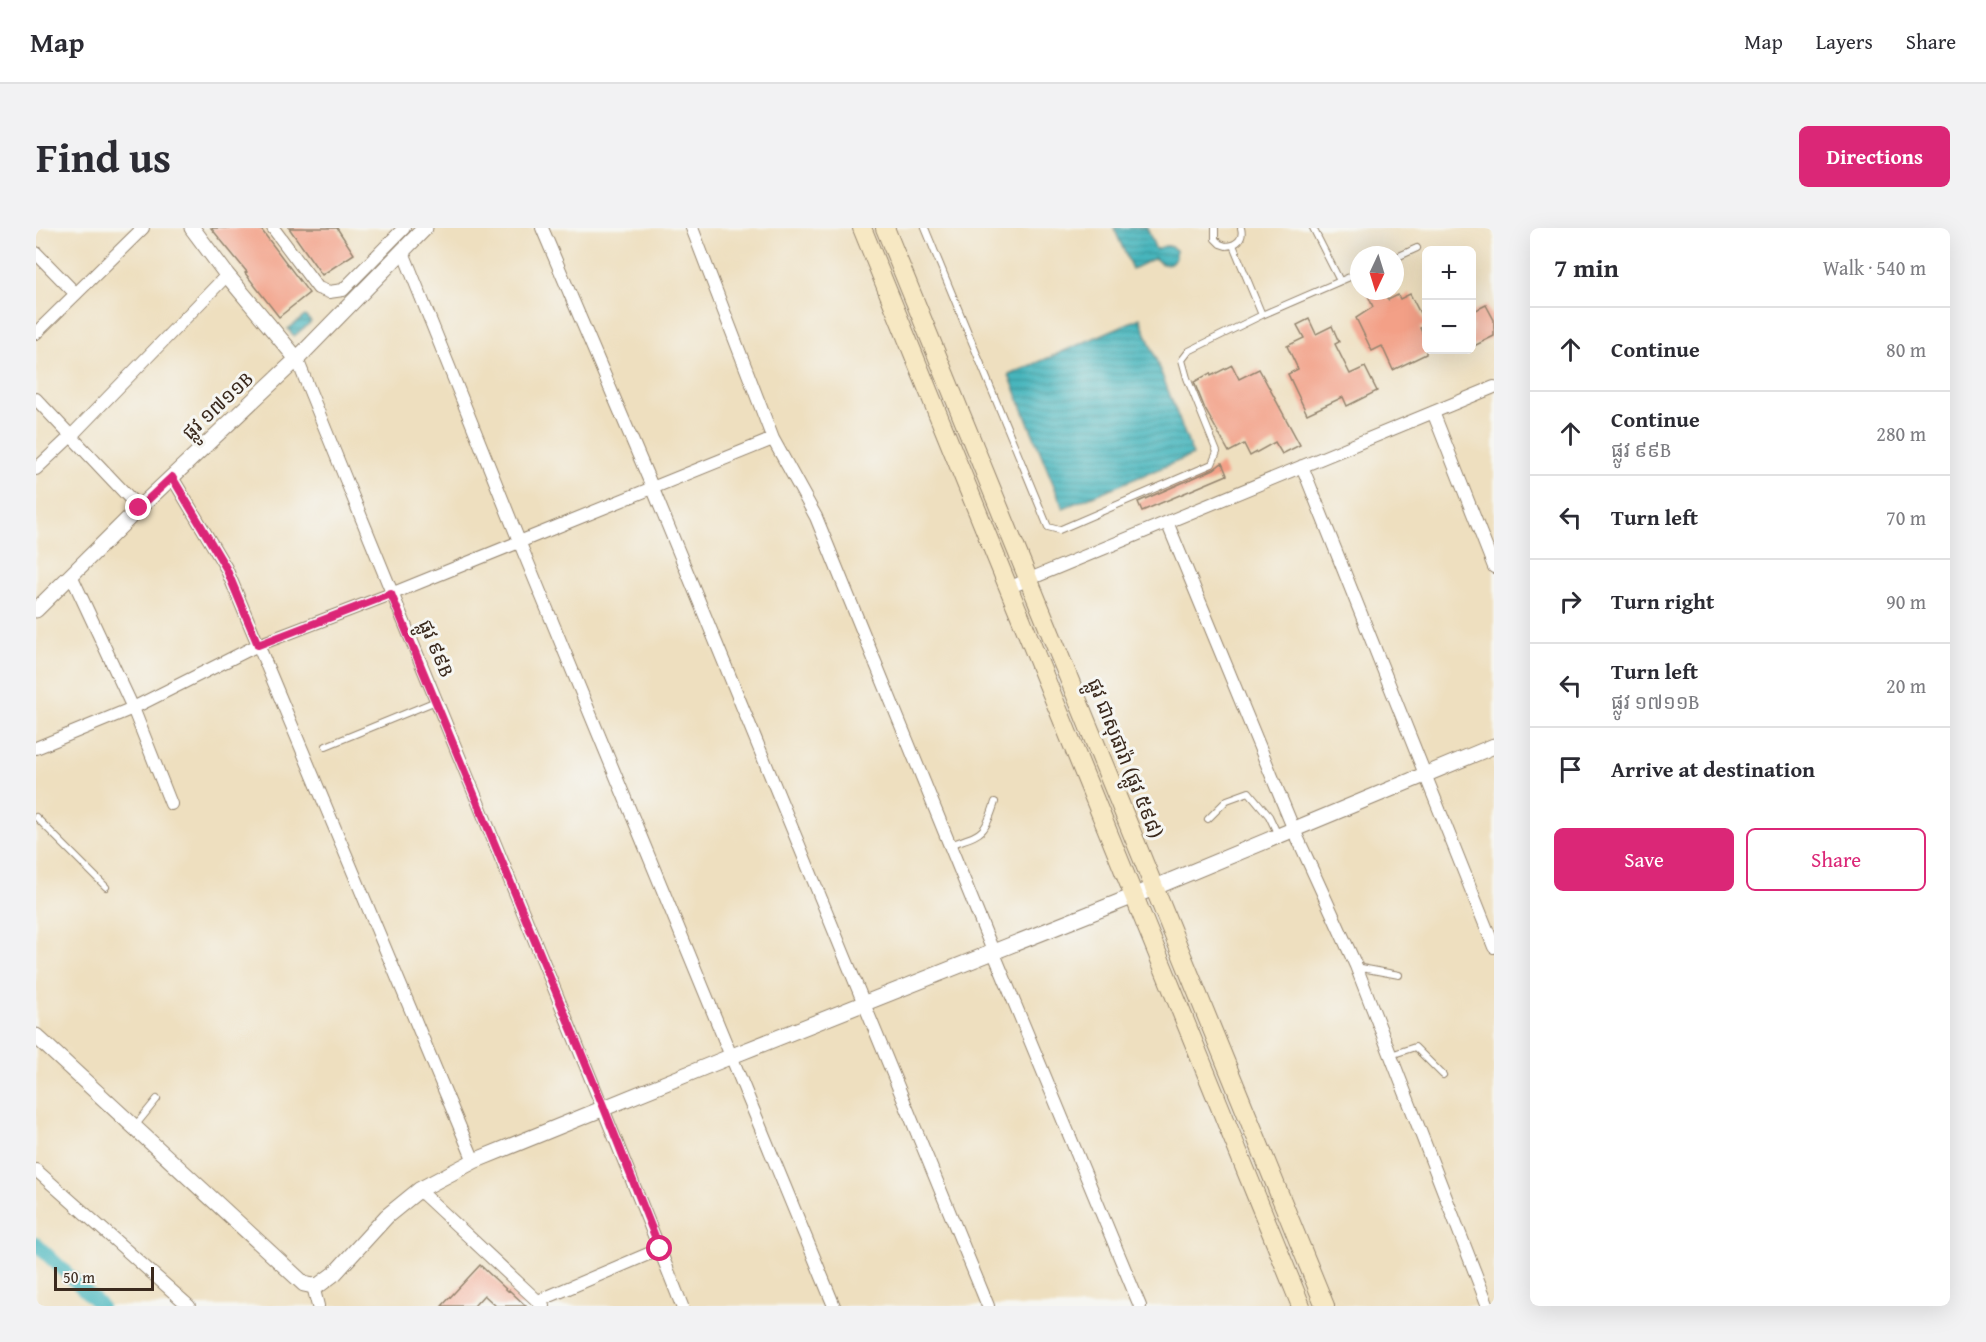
<!DOCTYPE html>
<meta charset="utf-8">
<style>
:root{--surface:#fff;--page:#f2f2f3;--text:#2b2b33;--muted:#7c7c81;--line:#e1e1e2;--accent:#db2777}
body{margin:0;font-family:"Gentium Book Plus","Noto Sans Khmer",serif;background:var(--page);color:var(--text)}
.controls{position:absolute;right:18px;top:18px;display:grid;overflow:hidden;border-radius:9px;box-shadow:0 6px 24px #0002}
.controls button{width:54px;height:54px;display:grid;place-items:center;padding:0;border:0;border-bottom:2px solid var(--line);background:var(--surface);color:var(--text);font:30px sans-serif}
.compass{position:absolute;left:1314px;top:18px;width:54px;height:54px;border-radius:50%;background:var(--surface);box-shadow:0 6px 24px #0002;rotate:184deg}
.scale{position:absolute;left:18px;bottom:15px;width:100px;box-sizing:border-box;padding-left:6px;border:3px solid #3b2a1e;border-top:0;font-size:16px;line-height:21px;white-space:nowrap;color:#3b2a1e;-webkit-text-stroke:4px #f6f6f2;paint-order:stroke}
.stop{position:absolute;width:18px;height:18px;margin:-14px;border:4px solid #db2777;border-radius:50%;background:#fff}
.stop.end{background:#db2777;border-color:#fff;box-shadow:0 2px 6px #0008}
.list{margin:0;padding:0;list-style:none}
h2{display:flex;justify-content:space-between;align-items:center;height:78px;margin:0;padding:0 24px;font-size:26px}
h2 small{font-size:20px;font-weight:400;color:var(--muted)}
.list li{display:grid;grid-template-columns:39px 1fr auto;gap:18px;align-items:center;box-sizing:border-box;height:84px;padding:0 24px;border-top:2px solid var(--line)}
.list b{display:block;font-size:22px;white-space:nowrap}
.list p{margin:0;font-size:20px;white-space:nowrap;color:var(--muted)}
.list em{font-size:20px;font-style:normal;color:var(--muted)}
.actions{display:flex;gap:12px;padding:18px 24px}
.actions a{flex:1;padding:14px 0;border:2px solid var(--accent);border-radius:9px;text-align:center;font-size:21px;color:var(--accent)}
.actions .main{background:var(--accent);color:#fff}
.icon{flex:none;width:33px;height:33px;fill:none;stroke:currentColor;stroke-width:2;stroke-linecap:round;stroke-linejoin:round}
.map{position:relative;flex:none;width:1458px;height:1078px;overflow:hidden;border-radius:9px}
header{display:flex;align-items:center;gap:36px;box-sizing:border-box;height:84px;padding:0 30px;background:var(--surface);border-bottom:2px solid var(--line)}
header strong{font-size:28px}
nav{display:flex;gap:33px;margin-inline-start:auto;font-size:21px}
.intro{display:flex;align-items:center;justify-content:space-between;box-sizing:border-box;height:144px;padding:0 36px}
h1{margin:0;font-size:42px}
.button{padding:15px 27px;border-radius:9px;background:var(--accent);color:#fff;font-size:21px;font-weight:700}
main{display:flex;gap:36px;padding:0 36px}
aside{flex:1;background:var(--surface);border-radius:9px;box-shadow:0 6px 24px #0002}
.map>svg:first-child{display:block}
</style>
<header>
<strong>Map</strong>
<nav><a>Map</a><a>Layers</a><a>Share</a></nav>
</header>
<div class="intro"><h1>Find us</h1><a class="button">Directions</a></div>
<main>
<div class="map">
<svg width="1458" height="1078" viewBox="0 0 1458 1078">
<defs>
<pattern id="water-rules" width="6" height="5" patternUnits="userSpaceOnUse" patternTransform="scale(1.5)"><rect width="6" height="5" fill="#46b6bd"/><path d="M0 2.5h6" fill="none" stroke="#3c9499"/></pattern>
</defs>
<rect width="100%" height="100%" fill="#f6f6f2"/>
<filter id="ink" filterUnits="userSpaceOnUse"><feTurbulence type="fractalNoise" baseFrequency=".0167" numOctaves="2"/><feDisplacementMap in="SourceGraphic" scale="12" xChannelSelector="R" yChannelSelector="G"/><feConvolveMatrix kernelMatrix="1 2 1 2 8 2 1 2 1" color-interpolation-filters="sRGB"/></filter>
<filter id="wash" filterUnits="userSpaceOnUse"><feTurbulence type="fractalNoise" baseFrequency=".008" numOctaves="4" result="noise"/><feDisplacementMap in="SourceGraphic" scale="24" xChannelSelector="R" yChannelSelector="G"/><feGaussianBlur stdDeviation="1.35" result="paint"/><feColorMatrix in="noise" values="0 0 0 0 0 0 0 0 0 0 0 0 0 0 0 0 0 1.4 0 .05"/><feComposite in="paint" operator="in"/></filter>
<g filter="url(#wash)">
<rect width="100%" height="100%" fill="#eedfbf"/>
<path fill="url(#water-rules)" stroke="#40706e" stroke-width="1.5" d="M1078,0H1111L1120,22C1128,17 1132,16 1140,22V30C1133,38 1126,39 1119,30L1096,41Z
M269,88L275,94L258,108L252,101Z
M1104,90L1157,227L1027,280L973,147Z"/>
<g fill="none" stroke-linecap="round" stroke-linejoin="round">
<path stroke="#46b6bd" stroke-width="14" d="M0,1016L65,1078"/>
</g>
<g id="blocks">
<path fill="#f3a087" d="M175,0H224L273,65L243,89L209,45L211,44Z
M253,0H301L318,26L286,47Z
M1330,63H1348L1352,72L1362,67L1364,71L1374,66L1390,97L1384,100L1390,113V126L1357,142L1346,118L1336,123L1320,90L1337,79Z
M1450,77L1458,92V108L1436,119V84Z
M1273,91L1280,106L1296,98L1303,114L1299,116L1314,146L1329,139L1341,163L1311,178L1307,169L1271,186L1252,146L1262,141L1251,118L1268,110L1261,97Z
M1196,137L1203,151L1223,141L1264,217L1246,226L1239,214L1214,228L1208,216L1193,224L1169,181L1158,154L1174,145L1175,148Z
M1186,235L1191,247L1106,283L1102,274L1178,241Z
M444,1037L472,1063L473,1062L490,1078H460L448,1067L438,1078H406Z"/>
</g>
</g>
<g filter="url(#ink)">
<use href="#blocks" fill-opacity="0" stroke="#94846e" stroke-width="1.5"/>
<g fill="none" stroke-linecap="round" stroke-linejoin="round">
<defs>
<path id="service" d="M889,0L1012,299L1023,302L1176,236L1181,224L1151,150L1146,132L1153,123L1226,87L1323,45
M1179,0V11L1184,16L1190,18C1201,17 1208,11 1205,0
M1277,0L1304,53
M1197,17L1226,87
M1359,30L1381,20
M290,518L400,473
M0,589L70,659
M1172,591L1191,572L1213,564L1233,588L1242,607
M914,617C946,605 948,609 959,574
M1320,739L1363,747
M1355,827L1379,819L1407,847
M99,898L121,871"/>
<path id="minor" d="M237,0L282,60L293,64L307,62L368,0
M506,0L617,261L952,1078
M656,0L737,211L780,289L957,723L1104,1078
M367,24L483,313L798,1078
M0,25L40,66
M0,105L107,0
M261,131C388,447 521,761 646,1078
M0,171L103,280
M1397,184L1458,339
M1266,238L1458,719
M0,241L35,208L191,47
M136,249L190,340L438,933
M1131,294L1258,602L1320,738L1452,1078
M35,347L97,480L135,576
M972,360L1458,159
M0,520L97,480L222,417L355,366L737,211
M0,942L153,1078
M383,962L507,1078
M277,1058L282,1078
M502,1073L624,1021"/>
<path id="tertiary" d="M156,0L191,47L261,131
M0,382L103,280L261,131L389,0
M0,808L268,1056L277,1058L283,1057L299,1045L351,988L383,962L438,933L696,828L1098,668L1458,518"/>
<path id="secondary" d="M826,0L1265,1078
M849,0L1289,1078"/>
</defs>
<use href="#service" stroke="#94846e" stroke-width="8"/>
<use href="#minor" stroke="#94846e" stroke-width="14"/>
<use href="#tertiary" stroke="#94846e" stroke-width="17"/>
<use href="#secondary" stroke="#94846e" stroke-width="20"/>
<use href="#service" stroke="#fff" stroke-width="6"/>
<use href="#minor" stroke="#fff" stroke-width="12"/>
<use href="#tertiary" stroke="#fff" stroke-width="15"/>
<use href="#secondary" stroke="#f7e8c3" stroke-width="18"/>
</g>
</g>
<g fill="none" stroke-linecap="round" stroke-linejoin="round" filter="url(#ink)">
<path stroke="#db2777" stroke-width="8" d="M103,280L136,249L190,340L222,417L355,366L568,880L624,1021"/>
</g>
<g text-anchor="middle" dominant-baseline="central" stroke-width="6" stroke-linejoin="round" paint-order="stroke">
<g font-size="20" fill="#3b2a1e" stroke="#f6f6f2">
<text transform="translate(181 177) rotate(-43)">ផ្លូវ ១៧១១B</text>
<text transform="translate(401 420) rotate(67)">ផ្លូវ ៩៩B</text>
<text transform="translate(1090 530) rotate(68)">ផ្លូវ ជាសុផារ៉ា (ផ្លូវ ៥៩៨)</text>
</g>
</g>
</svg>
<div class="controls">
<button>+</button>
<button>−</button>
</div>
<svg class="compass" viewBox="-18 -18 36 36"><path d="M0-13l5 13h-10z" fill="#e53935"/><path d="M0 13l5-13h-10z" fill="#7c7c81"/></svg>
<div class="scale">50 m</div>
<div class="stop" style="left:624px;top:1021px"></div>
<div class="stop end" style="left:103px;top:280px"></div>
</div>
<aside>
<h2>7 min<small>Walk · 540 m</small></h2>
<ul class="list">
<li><svg class="icon" aria-label="ahead" viewBox="0 0 24 24"><path d="M12 20V5M6 11l6-6 6 6"/></svg><div><b>Continue</b></div><em>80 m</em></li>
<li><svg class="icon" aria-label="ahead" viewBox="0 0 24 24"><path d="M12 20V5M6 11l6-6 6 6"/></svg><div><b>Continue</b><p>ផ្លូវ ៩៩B</p></div><em>280 m</em></li>
<li><svg class="icon" aria-label="left" viewBox="0 0 24 24"><path d="M17 20v-9H6M10 6l-5 5 5 5"/></svg><div><b>Turn left</b></div><em>70 m</em></li>
<li><svg class="icon" aria-label="right" viewBox="0 0 24 24"><path d="M7 20v-9h11M14 6l5 5-5 5"/></svg><div><b>Turn right</b></div><em>90 m</em></li>
<li><svg class="icon" aria-label="left" viewBox="0 0 24 24"><path d="M17 20v-9H6M10 6l-5 5 5 5"/></svg><div><b>Turn left</b><p>ផ្លូវ ១៧១១B</p></div><em>20 m</em></li>
<li><svg class="icon" aria-label="arrive" viewBox="0 0 24 24"><path d="M6 21V4h12l-3 4 3 4H6"/></svg><div><b>Arrive at destination</b></div></li>
</ul>
<div class="actions"><a class="main">Save</a><a>Share</a></div>
</aside>
</main>
